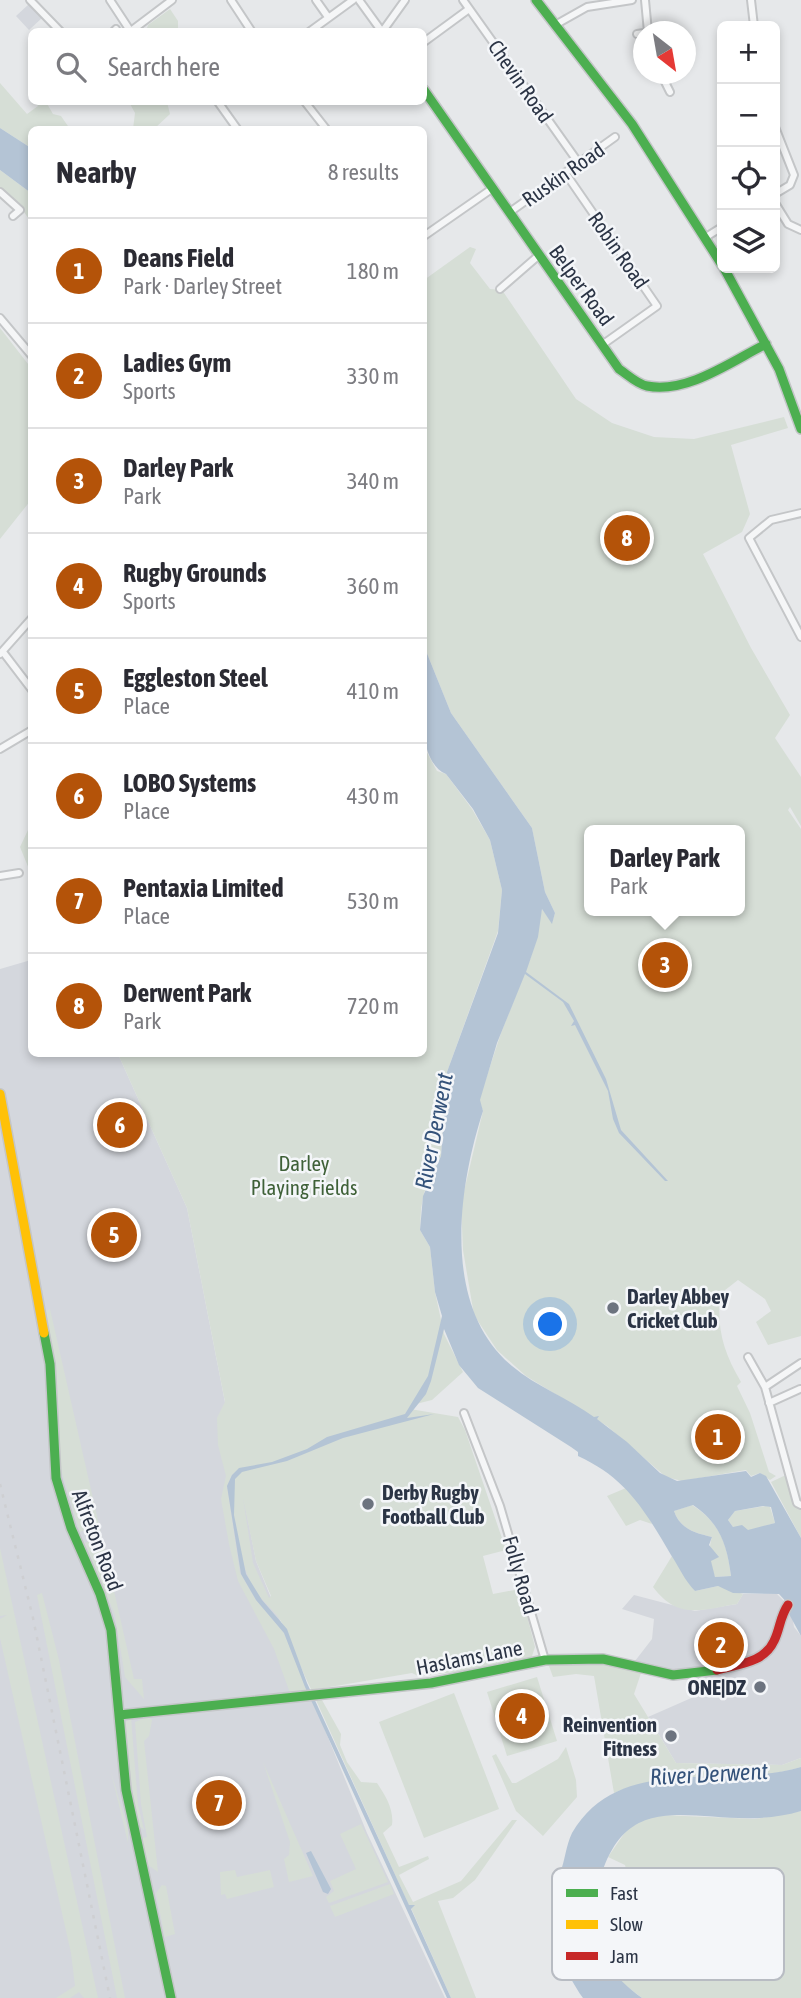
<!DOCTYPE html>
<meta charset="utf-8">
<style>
:root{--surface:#fff;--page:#f7f7f7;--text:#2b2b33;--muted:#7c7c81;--line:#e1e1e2;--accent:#b45309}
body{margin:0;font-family:"Asap Condensed",sans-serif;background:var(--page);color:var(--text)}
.controls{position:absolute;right:21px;top:21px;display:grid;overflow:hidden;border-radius:10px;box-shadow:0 4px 10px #0003}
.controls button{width:63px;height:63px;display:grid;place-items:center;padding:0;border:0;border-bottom:2px solid var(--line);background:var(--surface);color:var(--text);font:35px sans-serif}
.compass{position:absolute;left:633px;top:21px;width:63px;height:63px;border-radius:50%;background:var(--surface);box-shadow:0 4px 10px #0003;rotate:149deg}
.you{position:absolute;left:551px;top:1325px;width:24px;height:24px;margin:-18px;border:5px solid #fff;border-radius:50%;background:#1a73e8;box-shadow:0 0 0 10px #1a73e833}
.badge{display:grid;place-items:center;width:46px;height:46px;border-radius:50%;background:var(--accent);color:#fff;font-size:23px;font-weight:700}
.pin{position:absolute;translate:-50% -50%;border:4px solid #fff;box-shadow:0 2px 7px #0006}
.popup{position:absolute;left:584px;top:825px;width:161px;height:91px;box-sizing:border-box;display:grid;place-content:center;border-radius:10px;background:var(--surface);filter:drop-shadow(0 2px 5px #0005);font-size:23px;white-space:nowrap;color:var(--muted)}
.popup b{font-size:26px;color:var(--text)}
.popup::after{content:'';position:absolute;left:50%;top:100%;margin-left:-14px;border:14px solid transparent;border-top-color:var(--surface)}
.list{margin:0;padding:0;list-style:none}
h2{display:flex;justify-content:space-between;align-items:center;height:91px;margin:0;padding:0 28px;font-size:30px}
h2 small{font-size:23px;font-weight:400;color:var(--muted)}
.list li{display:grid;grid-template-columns:46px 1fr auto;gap:21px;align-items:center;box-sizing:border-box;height:105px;padding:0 28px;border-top:2px solid var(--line)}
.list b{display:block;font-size:26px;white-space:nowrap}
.list p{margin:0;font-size:23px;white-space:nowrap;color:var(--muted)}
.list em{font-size:23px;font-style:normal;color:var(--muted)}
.icon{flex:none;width:38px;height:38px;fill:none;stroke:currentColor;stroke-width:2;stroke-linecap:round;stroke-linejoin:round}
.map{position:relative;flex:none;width:801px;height:1998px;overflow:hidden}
.search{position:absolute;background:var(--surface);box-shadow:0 4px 10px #0003;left:28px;top:28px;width:399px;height:77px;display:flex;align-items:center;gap:18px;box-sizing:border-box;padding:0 24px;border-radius:10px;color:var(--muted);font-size:26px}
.panel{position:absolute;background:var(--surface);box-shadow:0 4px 10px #0003;left:28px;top:126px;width:399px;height:931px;border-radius:10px}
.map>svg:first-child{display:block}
</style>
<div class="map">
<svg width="801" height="1998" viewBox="0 0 801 1998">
<rect width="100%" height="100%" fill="#e6e8ea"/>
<path fill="#d4d7dd" d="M29,4L42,18L29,30L16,16Z
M31,960L32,1054H118L187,1208L256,1561L367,1833L445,1998H0V969Z
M743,1594H777L791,1608L794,1627L801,1636V1758L782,1765L676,1763L648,1717L705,1692L693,1679L642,1670L644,1663L635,1661L652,1639L654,1619L622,1609L634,1595L695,1611L737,1604Z"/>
<path fill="#d6ded6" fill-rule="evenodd" d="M170,9L178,21V31H146L148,25Z
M0,83L27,114L38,106L35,102H46L53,114L61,116L70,129L32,130L31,148L0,128Z
M129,102H167L170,114L154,129H133L135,113Z
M0,170L31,193V222L19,205L0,189Z
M470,247L476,249L470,263L490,289L502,290L576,399L612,423L654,437L694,439L784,417L788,428L731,445L750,514L742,532L703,554L751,648L790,715L775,738L801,777V826L790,807L788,810L801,829V1336L768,1345L756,1322L771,1311L765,1299L738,1280L720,1294C717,1330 723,1351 741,1382L737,1386L750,1413L769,1472L776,1476L770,1480L760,1473L751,1476L746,1470L682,1481L666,1477L607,1426L526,1376L497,1350L474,1315L463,1250L461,1204L483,1111L479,1100L501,1033L531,957L542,909L552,923L555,913L545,892L532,828L451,713L424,646V280ZM590,830H740V911H590Z
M0,328L32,369L31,500L0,539Z
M424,747L437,771L446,774L472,809L490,840L502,890L498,931L447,1072L441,1156L424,1193L421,1209L420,1230L430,1247L435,1292L444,1334L463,1372L432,1400L412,1405L410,1409L458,1417L465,1430L506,1550L483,1556L493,1594L520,1589L535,1647L531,1659L484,1669L418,1676L412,1673L318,1689L313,1693C301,1670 293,1646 282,1623C276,1611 262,1602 255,1590C241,1568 222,1498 237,1475H232L227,1486L240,1573L256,1600L284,1633L308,1692L290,1693L274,1649L238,1581L229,1544L221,1499L226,1476L218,1445L217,1418L225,1402L187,1208L118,1054H424ZM243,1498L256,1561L271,1596L269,1598L253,1563Z
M28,830H31V874L20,847Z
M50,1309L134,1679H142L144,1699L125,1677L115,1615L85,1543L97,1538L96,1526L80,1532L61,1469L56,1363L46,1311Z
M788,1474L801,1508V1538L771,1482Z
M626,1488L646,1509L652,1524L640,1520L626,1526L607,1496Z
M692,1505C721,1523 727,1545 731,1576L715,1577C710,1565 708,1548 712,1537C695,1533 680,1529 674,1511Z
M766,1506L770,1507L775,1523L747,1531L733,1527L728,1520L735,1511Z
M0,1548L98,1998H84L79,1992L70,1998H56L75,1986L71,1953L0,1638V1619L7,1615L0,1616Z
M672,1556L695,1591L718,1586L743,1594L737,1604C701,1610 678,1620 653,1587Z
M42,1593L59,1660L125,1998H117L37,1595Z
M596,1663L642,1670L634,1694L676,1763L782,1765L801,1758V1767C739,1786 673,1767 614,1793L594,1676L576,1674L553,1677L549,1666Z
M537,1677L557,1741L507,1756L487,1692Z
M454,1693L499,1809L424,1838L379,1722Z
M316,1700H322L341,1734L340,1745L347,1762L361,1782L377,1783C386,1796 394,1810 392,1825L383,1833L399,1867L428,1856L429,1859L399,1875L413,1902L461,1881L512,1820H517L475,1880L453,1898L438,1901L476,1998H451L411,1908L413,1905L409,1906L406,1899Z
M131,1717L138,1805L144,1830L137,1824L124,1724Z
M148,1717L152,1720L149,1736L144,1741L158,1872L148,1865L143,1842V1838L147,1837L141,1804L135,1722Z
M566,1747L576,1780L577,1797L543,1836L516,1811L492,1756L496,1754L512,1783H516L558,1759Z
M263,1762L313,1876L289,1882L284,1859L289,1855L290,1842Z
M111,1772L128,1830V1843Z
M801,1811V1998H642L620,1981L599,1953L591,1917L606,1872L629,1880L625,1865L608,1857L628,1828L642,1819L661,1815L755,1819Z
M361,1824L388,1882L329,1903L326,1897L334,1891L330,1881L356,1869L340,1834Z
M235,1870L237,1877L270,1870L274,1887L227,1899L225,1894L221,1895L220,1872Z
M390,1884L394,1894L335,1917L330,1906Z
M162,1885L166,1886L175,1934L165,1937L156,1893Z"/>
<path fill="#b4c4d5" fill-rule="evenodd" d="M0,128L31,148V193L0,170Z
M424,646L451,713L532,828L545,892L555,913L552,924L542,909L538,937L526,972L569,1004L606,1079L621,1130L668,1181H665L619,1133L613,1119L608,1091L575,1025L571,1026L574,1021L563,1002L525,974L497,1043L480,1100L483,1111C458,1188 441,1307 512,1366C537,1387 568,1398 594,1417L599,1416L597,1419L627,1442L660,1473L677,1481L746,1471L751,1477L760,1473L766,1476L801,1538V1636L789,1614L791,1607L779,1594L733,1593L718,1586L695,1591C685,1581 679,1567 671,1555C644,1509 626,1478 578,1456V1452L571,1447L478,1388L459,1365L444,1329L431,1381L426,1394L407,1418L434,1414L343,1438L287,1461L242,1472L235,1479L234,1515L246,1574L262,1600L287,1629L307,1683L409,1905H415L411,1909L451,1998H447L305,1687L284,1633L256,1600L241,1574L227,1486L232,1475L239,1468L272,1462L307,1449L327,1437L405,1414L428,1376L442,1316L435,1292L430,1247L420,1230L423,1196L441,1156L447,1072L498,933L502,890L490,840L473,809L446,774C412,760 424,678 424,646ZM693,1505C720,1523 727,1545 731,1576L715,1577L711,1561L719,1557L709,1545L712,1537C695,1533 680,1529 674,1511ZM763,1506L771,1507L775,1523L748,1530L742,1525L733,1527L728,1520L735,1511Z
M801,1767V1811C706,1840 620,1762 594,1905C587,1944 611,1976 642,1998H583C557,1960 543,1919 560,1873C565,1861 566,1845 572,1833C620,1751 725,1790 801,1767Z
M311,1851L331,1889L328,1894L323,1892L306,1853Z"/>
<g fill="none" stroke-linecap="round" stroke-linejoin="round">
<defs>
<path id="street" d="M30,0L61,32
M110,0L131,32
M231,0L252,32
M316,0L328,17
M359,0L380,29
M463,0L578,162
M645,0L648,32
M751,0L754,26
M555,25L587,7L632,0
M131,31L172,0
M113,32L116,29
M309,32L353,0
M382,32L405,0
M637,34L644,33
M424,42L469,9
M661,74L670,92
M218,102L238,130
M305,102L327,130
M775,127L794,175L790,185L775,194
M566,174L657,306L602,345
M0,192L20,210L13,216
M775,203L788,224L801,230
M510,212L615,137
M424,236L493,188
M706,237L722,227
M500,289L538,256
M0,318L32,356
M801,513L771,520L749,538L801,637
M3,652L32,690
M0,654L32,618
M0,749L32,730
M0,876L19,873
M748,1357L765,1387
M801,1363L765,1387L797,1503L801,1505
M769,1403L800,1389
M464,1413L500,1506L545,1660"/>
<path id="fast" d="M536,0L632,124L722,265
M424,90L619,369C628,375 637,384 647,386C687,394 732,361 766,344
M724,268L779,369L801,429
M44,1333L50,1364L56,1478L71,1528L100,1594L111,1630L126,1790L171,1998
M119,1715L431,1683L545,1660L603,1659L673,1675L717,1670"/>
<path id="slow" d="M0,1094L44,1333"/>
<path id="jam" d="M717,1670C738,1664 764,1663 774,1641C780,1629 780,1616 788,1605"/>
</defs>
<use href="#street" stroke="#c4c6c8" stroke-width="10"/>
<use href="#fast" stroke="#c4c6c8" stroke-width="12"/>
<use href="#slow" stroke="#c4c6c8" stroke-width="12"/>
<use href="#jam" stroke="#c4c6c8" stroke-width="12"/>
<use href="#street" stroke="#f5f6f7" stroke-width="6"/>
<use href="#fast" stroke="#4caf50" stroke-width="9"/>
<use href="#slow" stroke="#ffc107" stroke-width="9"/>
<use href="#jam" stroke="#c62828" stroke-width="9"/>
<path stroke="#cecfd2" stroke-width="2.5" stroke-dasharray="3.5 7" stroke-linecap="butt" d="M0,1484L33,1618L110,1998"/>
</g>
<g fill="#6c737f" stroke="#f4f6f9" stroke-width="2.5">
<circle cx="613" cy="1308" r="7"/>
<circle cx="368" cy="1504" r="7"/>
<circle cx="760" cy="1687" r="7"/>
<circle cx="671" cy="1736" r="7"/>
</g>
<g text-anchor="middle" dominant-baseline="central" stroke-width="5" stroke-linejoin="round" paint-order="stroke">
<g font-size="21" fill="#2b3445" stroke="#f4f6f9">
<text transform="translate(521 81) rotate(55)">Chevin Road</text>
<text transform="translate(563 174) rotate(-35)">Ruskin Road</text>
<text transform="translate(619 250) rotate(55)">Robin Road</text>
<text transform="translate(582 285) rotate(54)">Belper Road</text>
<text transform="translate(98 1540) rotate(69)">Alfreton Road</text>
<text transform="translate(521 1575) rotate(74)">Folly Road</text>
<text transform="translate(469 1657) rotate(-11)">Haslams Lane</text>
</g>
<g font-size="21" fill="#3f6138" stroke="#f4f6f9">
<text x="304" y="1163">Darley<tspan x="304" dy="24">Playing Fields</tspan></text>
</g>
<g font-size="21" font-weight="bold" fill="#2b3445" stroke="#f4f6f9" text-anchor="start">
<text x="627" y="1296">Darley Abbey<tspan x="627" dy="24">Cricket Club</tspan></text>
<text x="382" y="1492">Derby Rugby<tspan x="382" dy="24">Football Club</tspan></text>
<text x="746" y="1687" text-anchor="end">ONE|DZ</text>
<text x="657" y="1724" text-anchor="end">Reinvention<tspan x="657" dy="24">Fitness</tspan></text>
</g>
<g font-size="23" font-style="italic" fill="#34527a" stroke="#f4f6f9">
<text transform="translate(434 1131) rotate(-79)">River Derwent</text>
<text transform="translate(709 1774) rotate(-3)">River Derwent</text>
</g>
</g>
<rect x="552" y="1868" width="232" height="112" rx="10" fill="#f4f6f9" stroke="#b8bcc3" stroke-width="2"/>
<rect x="566" y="1889" width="32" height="8" fill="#4caf50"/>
<rect x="566" y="1920" width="32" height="9" fill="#ffc107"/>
<rect x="566" y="1952" width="32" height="8" fill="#c62828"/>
<g font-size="19" fill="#2b3445">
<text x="610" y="1900">Fast</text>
<text x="610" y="1931">Slow</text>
<text x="610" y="1963">Jam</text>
</g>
</svg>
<div class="controls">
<button>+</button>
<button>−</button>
<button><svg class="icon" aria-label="locate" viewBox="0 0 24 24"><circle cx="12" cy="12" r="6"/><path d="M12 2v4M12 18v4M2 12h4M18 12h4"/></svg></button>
<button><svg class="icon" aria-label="layers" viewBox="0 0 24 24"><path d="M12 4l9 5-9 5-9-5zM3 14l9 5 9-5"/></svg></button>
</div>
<svg class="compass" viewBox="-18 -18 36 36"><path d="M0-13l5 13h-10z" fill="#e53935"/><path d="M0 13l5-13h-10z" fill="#7c7c81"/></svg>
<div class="you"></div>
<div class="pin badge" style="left:718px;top:1437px">1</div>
<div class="pin badge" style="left:721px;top:1645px">2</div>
<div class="pin badge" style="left:665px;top:965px">3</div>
<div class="popup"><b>Darley Park</b>Park</div>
<div class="pin badge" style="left:522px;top:1716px">4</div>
<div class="pin badge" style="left:114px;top:1235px">5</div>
<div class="pin badge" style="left:120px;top:1125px">6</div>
<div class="pin badge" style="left:219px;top:1803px">7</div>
<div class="pin badge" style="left:627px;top:538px">8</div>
<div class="search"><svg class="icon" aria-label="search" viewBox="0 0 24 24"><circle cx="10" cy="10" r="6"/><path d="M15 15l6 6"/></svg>Search here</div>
<section class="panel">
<h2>Nearby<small>8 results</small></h2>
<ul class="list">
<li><span class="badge">1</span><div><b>Deans Field</b><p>Park · Darley Street</p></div><em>180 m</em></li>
<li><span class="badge">2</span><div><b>Ladies Gym</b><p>Sports</p></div><em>330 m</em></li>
<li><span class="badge">3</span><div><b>Darley Park</b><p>Park</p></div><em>340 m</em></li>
<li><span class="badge">4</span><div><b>Rugby Grounds</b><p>Sports</p></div><em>360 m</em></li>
<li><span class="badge">5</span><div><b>Eggleston Steel</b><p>Place</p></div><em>410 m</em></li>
<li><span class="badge">6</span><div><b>LOBO Systems</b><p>Place</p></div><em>430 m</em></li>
<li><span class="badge">7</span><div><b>Pentaxia Limited</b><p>Place</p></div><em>530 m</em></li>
<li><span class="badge">8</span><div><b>Derwent Park</b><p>Park</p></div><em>720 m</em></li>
</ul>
</section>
</div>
